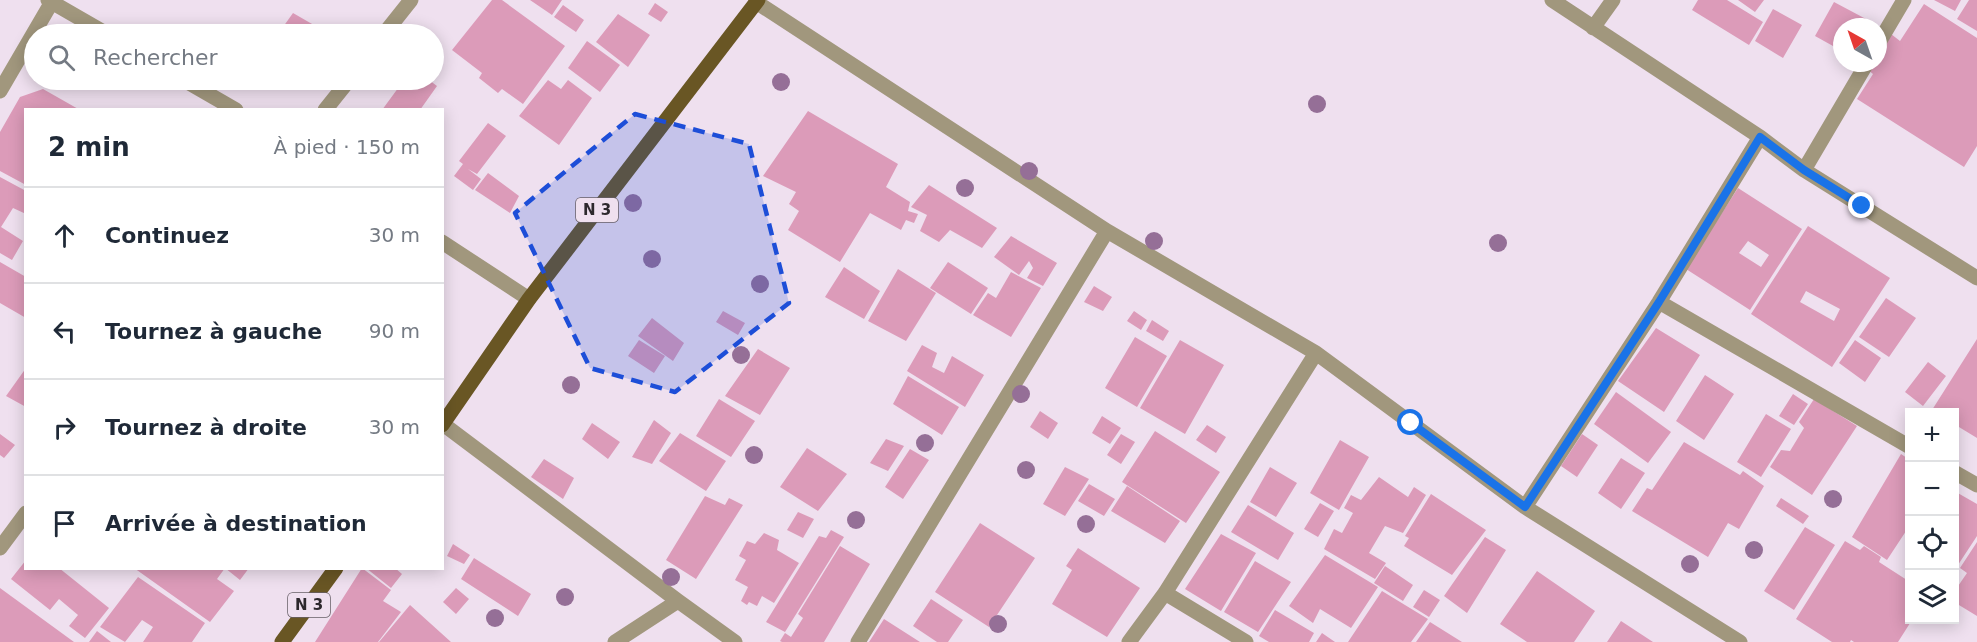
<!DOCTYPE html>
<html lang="fr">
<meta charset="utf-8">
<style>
:root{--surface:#fff;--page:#f6f6f7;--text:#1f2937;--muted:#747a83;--line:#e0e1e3}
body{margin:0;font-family:"DejaVu Sans",sans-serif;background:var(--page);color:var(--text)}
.controls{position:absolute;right:18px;bottom:18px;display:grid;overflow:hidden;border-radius:0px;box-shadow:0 3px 15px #0003}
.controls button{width:54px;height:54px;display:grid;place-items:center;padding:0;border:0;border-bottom:2px solid var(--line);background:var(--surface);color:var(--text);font:30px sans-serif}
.compass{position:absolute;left:1833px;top:18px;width:54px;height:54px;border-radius:50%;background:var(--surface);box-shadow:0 3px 15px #0003;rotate:320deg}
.stop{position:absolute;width:18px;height:18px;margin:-14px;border:4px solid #1a73e8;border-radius:50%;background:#fff}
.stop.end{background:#1a73e8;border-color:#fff;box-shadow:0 2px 6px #0008}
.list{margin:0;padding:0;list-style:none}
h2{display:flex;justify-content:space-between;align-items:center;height:78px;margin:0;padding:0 24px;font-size:26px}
h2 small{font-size:20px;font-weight:400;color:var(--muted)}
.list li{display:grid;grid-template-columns:39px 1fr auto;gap:18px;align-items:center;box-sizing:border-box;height:96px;padding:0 24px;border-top:2px solid var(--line)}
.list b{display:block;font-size:22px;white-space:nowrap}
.list em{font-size:20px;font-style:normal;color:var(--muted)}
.icon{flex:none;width:33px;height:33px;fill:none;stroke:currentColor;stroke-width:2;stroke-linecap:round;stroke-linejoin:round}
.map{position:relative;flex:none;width:1977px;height:642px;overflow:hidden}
.search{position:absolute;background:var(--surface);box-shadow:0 3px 15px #0003;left:24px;top:24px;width:420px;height:66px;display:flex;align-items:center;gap:15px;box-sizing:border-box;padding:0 21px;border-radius:33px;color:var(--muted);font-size:22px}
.panel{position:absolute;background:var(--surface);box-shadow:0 3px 15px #0003;left:24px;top:108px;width:420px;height:462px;border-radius:0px}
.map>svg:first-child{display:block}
</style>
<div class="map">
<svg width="1977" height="642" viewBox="0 0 1977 642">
<rect width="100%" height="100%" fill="#efe0ef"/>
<path fill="#dc9bb9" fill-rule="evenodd" d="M492,0H502L565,46L523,104L502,89L498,93L479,78L482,73L452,50Z
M530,0H562L552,15Z
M1698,0H1727L1763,22L1749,45L1692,10Z
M1738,0H1764L1755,12Z
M1934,0H1961L1955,11Z
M1969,0H1977V31L1957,19Z
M1834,2L1866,19L1861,27H1842V51L1815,36Z
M655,3L668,12L661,22L648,14Z
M1924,4L1977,38V146L1964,167L1857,99L1873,74L1868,70L1872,63H1878V54L1891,34L1900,41Z
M563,5L584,20L576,32L554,17Z
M1773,9L1802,25L1783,58L1755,41Z
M293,13L319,28L324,32L322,34H278Z
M618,14L650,35L628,67L596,42Z
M587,41L620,65L600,92L568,68Z
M404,80H429L437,86L420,110H382Z
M548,80L561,89L568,80L592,98L559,145L519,116Z
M43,89L80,110H26V185L0,171V132L20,97Z
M808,111L898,164L886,187L910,202L908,211L918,214L914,223L906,220L901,230L870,213L840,262L788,230L799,211L789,204L796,192L763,176Z
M488,123L506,136L477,174L468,169L481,179L473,190L454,176L463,164L459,161Z
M488,173L519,196L510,213L475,190Z
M0,177L26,191V214L13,208L1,227L23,241L12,260L0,253Z
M929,185L997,228L982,248L950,230L939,242L920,231L927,215L911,207Z
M1738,188L1802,229L1750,310L1686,269ZM1748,241L1769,255L1761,267L1739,253Z
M1808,226L1890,278L1832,367L1751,314ZM1806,291L1840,309L1834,321L1800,302Z
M1011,236L1057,263L1043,286L1027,278L1033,268L1029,261L1019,275L994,257Z
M0,262L26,277V318L0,303Z
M948,262L988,288L971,314L930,288Z
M844,267L880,291L864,319L825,297Z
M898,269L936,293L906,341L868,321Z
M1011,272L1041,288L1011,337L973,315L988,293L996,298Z
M1094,286L1112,297L1103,311L1084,302Z
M1886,298L1916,318L1889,357L1859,337Z
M723,311L745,323L738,335L716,322Z
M1134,311L1147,320L1141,330L1127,321Z
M652,318L684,343L673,361L638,336Z
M1152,320L1169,331L1163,341L1146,331Z
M1656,328L1700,355L1664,412L1618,381Z
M1135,337L1167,356L1137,407L1105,388Z
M1977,339V438L1954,424V412H1936L1932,410Z
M639,340L665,356L654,373L628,356Z
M1180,340L1224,365L1185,434L1140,408Z
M1855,340L1881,358L1865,382L1839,363Z
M922,345L937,353L932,367L944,373L952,356L984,375L965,407L907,371Z
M758,349L790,368L760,415L725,396Z
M1928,362L1946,376L1923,406L1905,392Z
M26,368V407L6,396Z
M1705,375L1734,394L1704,440L1676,421Z
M908,376L959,407L942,435L893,404Z
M1616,392L1671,432L1648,463L1594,424Z
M1793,394L1808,404L1794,425L1779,416Z
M719,399L755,421L731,457L696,436Z
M1814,399L1857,426L1812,495L1770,467L1781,450L1790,451L1804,428L1799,422Z
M1040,411L1058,423L1048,439L1030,427Z
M1766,414L1791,429L1761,477L1737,462Z
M1102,416L1121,428L1110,444L1092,433Z
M654,420L671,433L652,464L632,457Z
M592,423L620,442L608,459L582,439Z
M1207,425L1226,437L1216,453L1196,440Z
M1155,431L1220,472L1186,523L1122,482Z
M680,433L726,461L706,491L659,461Z
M0,434L15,445L4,458L0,455Z
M1121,434L1135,442L1121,464L1107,455Z
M1582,434L1598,445L1577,477L1561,466Z
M886,439L904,446L888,471L870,463Z
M1340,440L1369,457L1339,510L1310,493Z
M1684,442L1740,475L1743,471L1764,486L1739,529L1728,523L1708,557L1632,511L1647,488L1652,490Z
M807,448L847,474L818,511L780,487Z
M910,449L929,460L903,499L885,487Z
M1901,454L1910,460V525L1887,560L1852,537Z
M1621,458L1645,473L1621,509L1598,493Z
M544,459L574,478L563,499L531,477Z
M1065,467L1089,479L1065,516L1043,504Z
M1270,467L1297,483L1276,517L1250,502Z
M1379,477L1408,497L1414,487L1426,495L1403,533L1385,526L1369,553L1386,563L1375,579L1324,549L1334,529L1342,533L1353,513L1344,508L1351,495L1361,500Z
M1089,484L1115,499L1104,516L1078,501Z
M1127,486L1180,521L1165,543L1111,511Z
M1956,492L1977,504V536L1954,571V496Z
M1431,494L1486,530L1452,575L1404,546L1409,538L1405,536Z
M705,496L725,505L729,498L743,505L696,579L666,560Z
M1781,498L1809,516L1803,524L1776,506Z
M1320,503L1334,511L1318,537L1304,529Z
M1248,505L1294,533L1278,560L1231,532Z
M798,512L814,519L803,538L787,530Z
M980,523L1035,558L989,627L935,592Z
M1805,527L1835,545L1794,610L1764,591Z
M831,530L844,537L785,632L766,622L819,536L826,538Z
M764,533L779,540L777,550L799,563L774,603L762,596L757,606L749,602L747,605L741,601L748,587L735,580L746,560L739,556L747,541L755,544Z
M1221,534L1256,553L1221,611L1185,589Z
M1485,537L1506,550L1467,613L1444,596Z
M1845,541L1860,550L1864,546L1881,557L1879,562L1910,582V588L1905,594L1910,597V620H1912L1898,642H1854L1851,640L1850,642H1832L1796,619Z
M1977,542V616L1954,602V592L1967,573L1960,568Z
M453,544L470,555L464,564L447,556Z
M840,546L870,564L824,642H782L780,641L785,633L791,637L803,618L798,614Z
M1078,548L1140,588L1107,637L1052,604L1072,570L1066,566Z
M1325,555L1378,587L1351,628L1320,609L1313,623L1289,606Z
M474,558L531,594L518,616L461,579Z
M26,560V568H59L109,608L85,638L69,626L78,615L59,599L50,610L11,579Z
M1255,561L1291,582L1258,632L1224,612Z
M1385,566L1413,585L1403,601L1374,583Z
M134,568H225L217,579L234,591L210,622Z
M225,568H249L240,580Z
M362,568L391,590L383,601L401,612L378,642H315Z
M366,568H395L402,574L391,588Z
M1537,571L1595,611L1574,642H1527L1500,624Z
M138,577L205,623L192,642H143L153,627L142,620L125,642L100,627Z
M0,588L74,642H0Z
M456,588L469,599L456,614L443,602Z
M1424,590L1440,600L1429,617L1413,607Z
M1382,591L1428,619L1411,642H1348Z
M931,599L963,620L948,642H937L913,626Z
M410,605L451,642H379Z
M1275,610L1314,633L1309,642H1269L1259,636Z
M884,619L920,642H869Z
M1621,621L1653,642H1607Z
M1430,622L1462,642H1416Z
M97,631L111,642H89Z
M1322,633L1335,642H1316Z"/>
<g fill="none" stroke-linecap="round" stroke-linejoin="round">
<path stroke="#a1977d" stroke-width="15" d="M48,0L107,34
M1552,0L1760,137L1804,170L1977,278
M756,2L1107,231L1316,353L1525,507L1740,642
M1593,28L1613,0
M384,34L411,0
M1878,44L1904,0
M184,80L236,110
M0,91L53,0
M325,110L349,80
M1804,170L1867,63
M442,242L529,299
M1659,302L1910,447
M443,424L678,601L735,642
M1954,472L1977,485
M1525,507L1659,302L1760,137
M0,548L26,513
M1165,593L1246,642
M615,642L678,601
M858,642L1107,231
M1129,642L1165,593L1316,353"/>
<path stroke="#695624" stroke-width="15" d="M442,425L529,299L758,0
M282,642L336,568"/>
</g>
<g fill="#956f97">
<circle cx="781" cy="82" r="9"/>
<circle cx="1317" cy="104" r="9"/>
<circle cx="1029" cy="171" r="9"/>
<circle cx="965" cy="188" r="9"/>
<circle cx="633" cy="203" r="9"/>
<circle cx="1154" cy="241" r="9"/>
<circle cx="1498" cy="243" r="9"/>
<circle cx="652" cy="259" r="9"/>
<circle cx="760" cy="284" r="9"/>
<circle cx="741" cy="355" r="9"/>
<circle cx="571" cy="385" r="9"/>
<circle cx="1021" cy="394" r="9"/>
<circle cx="925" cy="443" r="9"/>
<circle cx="754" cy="455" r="9"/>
<circle cx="1026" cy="470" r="9"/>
<circle cx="1833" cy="499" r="9"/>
<circle cx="856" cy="520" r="9"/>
<circle cx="1086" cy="524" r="9"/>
<circle cx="1754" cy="550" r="9"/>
<circle cx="1690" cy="564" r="9"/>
<circle cx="671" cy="577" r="9"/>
<circle cx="565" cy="597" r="9"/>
<circle cx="495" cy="618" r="9"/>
<circle cx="998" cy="624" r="9"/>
</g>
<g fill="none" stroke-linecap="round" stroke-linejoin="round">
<path stroke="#1a73e8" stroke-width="8" d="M1411,423L1525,507L1659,302L1760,137L1804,170L1862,206"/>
</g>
<path fill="#1d4ed8" fill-opacity="0.2" stroke="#1d4ed8" stroke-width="4.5" stroke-dasharray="12 8" stroke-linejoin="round" d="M635,114L749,144L789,303L675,392L590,368L515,213Z"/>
<g text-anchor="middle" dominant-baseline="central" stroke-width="4.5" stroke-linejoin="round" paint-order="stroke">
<g fill="#efe0ef" stroke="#675f67" stroke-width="1.5">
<rect x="576" y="198" width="42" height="24" rx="4.5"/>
<rect x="288" y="593" width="42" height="24" rx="4.5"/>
</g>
<g font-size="15" font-weight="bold" fill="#2d282d">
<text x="597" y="210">N 3</text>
<text x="309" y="605">N 3</text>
</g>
</g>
</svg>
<div class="controls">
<button>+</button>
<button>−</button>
<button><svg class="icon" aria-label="locate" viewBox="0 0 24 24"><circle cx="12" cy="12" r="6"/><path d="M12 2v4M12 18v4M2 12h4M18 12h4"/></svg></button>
<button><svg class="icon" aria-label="layers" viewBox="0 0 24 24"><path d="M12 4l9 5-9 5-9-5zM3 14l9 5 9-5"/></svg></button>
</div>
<svg class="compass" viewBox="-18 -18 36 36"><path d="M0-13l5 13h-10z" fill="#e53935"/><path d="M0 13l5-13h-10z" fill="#747a83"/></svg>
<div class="stop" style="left:1411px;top:423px"></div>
<div class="stop end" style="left:1862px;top:206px"></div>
<div class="search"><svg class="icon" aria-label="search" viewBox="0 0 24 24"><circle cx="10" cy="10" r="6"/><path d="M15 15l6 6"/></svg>Rechercher</div>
<section class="panel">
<h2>2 min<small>À pied · 150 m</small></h2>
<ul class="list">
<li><svg class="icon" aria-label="ahead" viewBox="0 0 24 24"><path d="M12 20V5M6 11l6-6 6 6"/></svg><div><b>Continuez</b></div><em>30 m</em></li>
<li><svg class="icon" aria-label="left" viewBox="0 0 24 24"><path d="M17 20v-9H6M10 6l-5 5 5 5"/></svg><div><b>Tournez à gauche</b></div><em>90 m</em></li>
<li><svg class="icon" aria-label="right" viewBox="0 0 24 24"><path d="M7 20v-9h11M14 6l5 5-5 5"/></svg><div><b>Tournez à droite</b></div><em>30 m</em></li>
<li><svg class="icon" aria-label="arrive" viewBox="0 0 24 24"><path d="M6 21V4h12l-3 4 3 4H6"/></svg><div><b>Arrivée à destination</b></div></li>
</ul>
</section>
</div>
